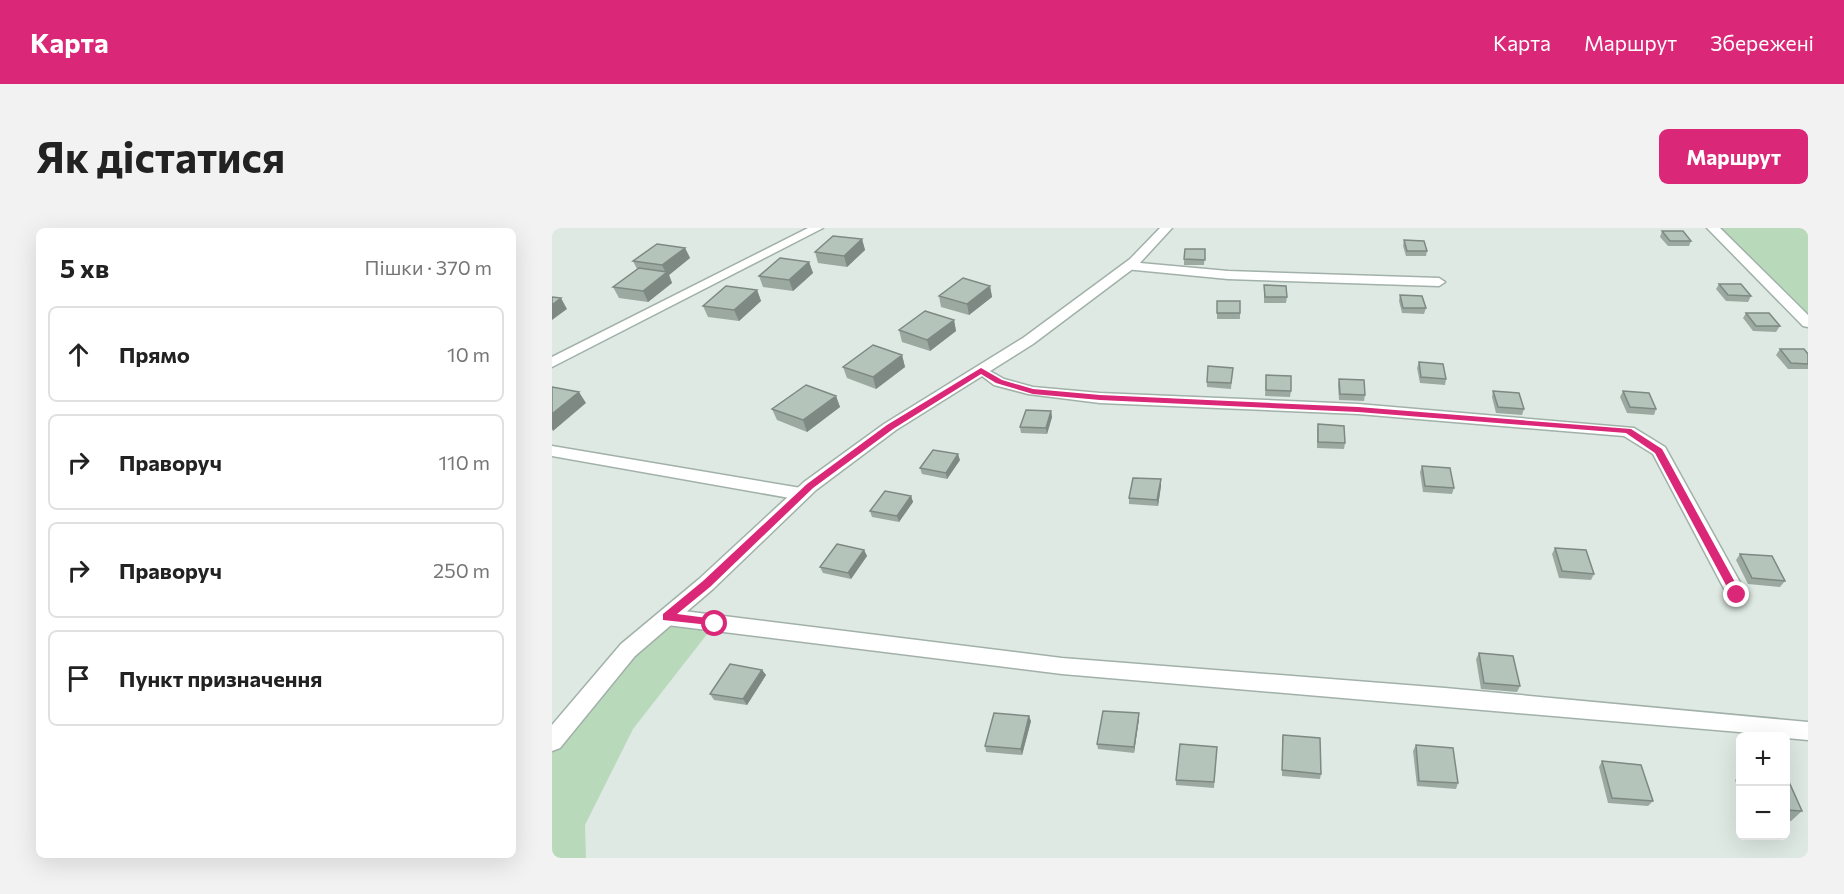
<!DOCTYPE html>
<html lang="uk">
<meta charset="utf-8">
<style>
:root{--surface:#fff;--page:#f2f2f2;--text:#222;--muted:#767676;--line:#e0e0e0;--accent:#db2777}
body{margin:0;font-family:Commissioner,sans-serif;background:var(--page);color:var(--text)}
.controls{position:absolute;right:18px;bottom:18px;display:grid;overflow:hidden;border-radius:9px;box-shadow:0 6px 24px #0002}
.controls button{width:54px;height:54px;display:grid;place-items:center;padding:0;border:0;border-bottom:2px solid var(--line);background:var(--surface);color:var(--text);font:30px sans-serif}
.stop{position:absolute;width:18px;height:18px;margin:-14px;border:4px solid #db2777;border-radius:50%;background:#fff}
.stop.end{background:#db2777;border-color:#fff;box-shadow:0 2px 6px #0008}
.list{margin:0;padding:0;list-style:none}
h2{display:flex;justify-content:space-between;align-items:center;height:78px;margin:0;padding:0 24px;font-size:26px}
h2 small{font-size:20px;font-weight:400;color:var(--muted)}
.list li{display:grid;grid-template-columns:39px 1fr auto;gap:18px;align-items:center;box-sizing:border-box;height:96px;margin:0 12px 12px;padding:0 12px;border:2px solid var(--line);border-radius:9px}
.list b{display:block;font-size:22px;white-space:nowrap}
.list em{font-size:20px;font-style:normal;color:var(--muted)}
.icon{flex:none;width:33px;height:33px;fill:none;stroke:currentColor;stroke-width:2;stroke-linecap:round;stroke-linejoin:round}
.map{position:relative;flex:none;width:1256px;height:630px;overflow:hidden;border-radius:9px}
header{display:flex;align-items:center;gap:36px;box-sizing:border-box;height:84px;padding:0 30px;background:var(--accent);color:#fff}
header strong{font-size:28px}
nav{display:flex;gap:33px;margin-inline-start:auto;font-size:21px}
.intro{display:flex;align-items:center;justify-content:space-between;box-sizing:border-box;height:144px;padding:0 36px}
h1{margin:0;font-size:42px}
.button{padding:15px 27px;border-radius:9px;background:var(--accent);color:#fff;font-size:21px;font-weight:700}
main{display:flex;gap:36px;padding:0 36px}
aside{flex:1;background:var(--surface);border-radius:9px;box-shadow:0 6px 24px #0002}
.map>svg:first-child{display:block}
</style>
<header>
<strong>Карта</strong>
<nav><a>Карта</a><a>Маршрут</a><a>Збережені</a></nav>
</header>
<div class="intro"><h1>Як дістатися</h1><a class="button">Маршрут</a></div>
<main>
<aside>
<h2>5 хв<small>Пішки · 370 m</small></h2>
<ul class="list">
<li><svg class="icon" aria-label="ahead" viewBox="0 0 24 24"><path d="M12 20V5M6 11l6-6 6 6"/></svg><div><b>Прямо</b></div><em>10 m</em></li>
<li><svg class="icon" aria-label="right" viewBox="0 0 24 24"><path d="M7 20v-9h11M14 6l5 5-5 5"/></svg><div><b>Праворуч</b></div><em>110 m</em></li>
<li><svg class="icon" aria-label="right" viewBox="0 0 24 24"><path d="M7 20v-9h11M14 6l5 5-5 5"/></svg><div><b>Праворуч</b></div><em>250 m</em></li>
<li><svg class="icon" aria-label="arrive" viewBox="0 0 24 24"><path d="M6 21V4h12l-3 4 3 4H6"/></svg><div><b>Пункт призначення</b></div></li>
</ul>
</aside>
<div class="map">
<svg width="1256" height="630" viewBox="0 0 1256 630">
<rect width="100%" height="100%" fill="#dee9e3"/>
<path fill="#b8dabb" d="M1161,0H1256V95Z
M115,389L163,396L81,501L33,597L34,630H0V513Z"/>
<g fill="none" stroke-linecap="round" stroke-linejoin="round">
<defs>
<path id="minor" d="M256,0H271L0,139V129Z
M1155,0H1168L1256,87V99L1251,98Z
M577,34L676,43L887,50L893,54L887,58L676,51L573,41L571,38Z
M429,138L452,151L481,159L548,165L806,176L1082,200L1113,219L1195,367L1192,372L1185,374L1178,372L1101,226L1072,208L806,186L548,175L476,166L442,157L422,142Z
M0,218L249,260L255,262L258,266L255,270L249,272L0,228Z
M115,381L510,430L893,460L1256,494V512L1234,510V508L510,446L115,397L108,394L105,389L108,384Z"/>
<path id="tertiary" d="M608,0H620L586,37L481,116L344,202L264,262L161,361L83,428L8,520L0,523V497L69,416L147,351L252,254L332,196L471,110L578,31Z"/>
</defs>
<use href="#minor" stroke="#a1b1a9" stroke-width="3"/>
<use href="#tertiary" stroke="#a1b1a9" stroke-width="3"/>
<use href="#minor" fill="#fff" fill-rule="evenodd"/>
<use href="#tertiary" fill="#fff" fill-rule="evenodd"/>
</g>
<path fill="#9ba9a1" d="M1110,3L1139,13L1137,18H1116L1108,9Z
M310,11L313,22L295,39L266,35L263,24Z
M852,12L875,23L874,28H854L851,18Z
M133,20L138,30L117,47L120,55L96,74L67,70L61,59L85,41L81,33Z
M653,21L652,37H632V31Z
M257,34L261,45L241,63L211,59L207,48Z
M1167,56L1199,68L1196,74L1174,73L1164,61Z
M712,57L735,69L734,75H712Z
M438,58L440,69L417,87L389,79L387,68Z
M205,62L209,73L187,93L156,89L151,78Z
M848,67L874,80L872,86L850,85L847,73Z
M665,73L688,85V91H665Z
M1194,85L1228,98L1224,104L1201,103L1191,90Z
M402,92L404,103L378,123L350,114L347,102Z
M1228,121L1256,126V141H1236L1224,127Z
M350,127L353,139L324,161L295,150L291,139Z
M867,134L894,151L893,157L868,155L865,140Z
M681,140L679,161L655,159V154Z
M714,147L739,163L738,169L713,168Z
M787,151L813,167L812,173L787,172L786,157Z
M941,163L972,181L970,187L944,185L940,169Z
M1071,163L1104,181L1102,187L1075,185L1068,169Z
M284,168L288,179L255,204L225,192L220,181Z
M499,183L500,189L495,206L469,205L468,199Z
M766,196L793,215L792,221L765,220V202Z
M408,232L395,251L370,246L368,240Z
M870,238L902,260L900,266L871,264L868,244Z
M609,258L606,278L577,276V270Z
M359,268L361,274L347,294L320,289L318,283Z
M1003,320L1042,346L1039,352L1007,350L1000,326Z
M312,322L315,328L299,351L271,345L268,339Z
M1188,326L1233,353L1228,359L1196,356L1184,332Z
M927,425L968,458L965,464L929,461L924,431Z
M210,442L214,447L195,477L162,472L158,466Z
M587,491L582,525L546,521L545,516Z
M479,493L470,527L434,524L433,518Z
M731,507L769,546L768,551L730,548V513Z
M864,517L906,555L904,561L865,558L861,523Z
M665,519L662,560L624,557V552Z
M1050,533L1101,573L1096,578L1056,575L1047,539Z
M1233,545L1250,583L1239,593H1233Z
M1188,547V565L1183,552Z"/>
<path fill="#7e8983" d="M310,11L313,22L295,39L292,28Z
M133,20L138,30L117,47L120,55L96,74L91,63L114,45L110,37Z
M257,34L261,45L241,63L237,52Z
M438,58L440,69L417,87L415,76Z
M205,62L209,73L187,93L182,82Z
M9,70L15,81L0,92V77Z
M402,92L404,103L378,123L375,112Z
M350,127L353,139L324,161L321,149Z
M27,164L34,175L1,203L0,201V186Z
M284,168L288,179L255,204L251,192Z
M499,183L500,189L495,206L494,200Z
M406,226L408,232L395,251L394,245Z
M609,251V258L606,278L605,272Z
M359,268L361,274L347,294L345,288Z
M312,322L315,328L299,351L296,345Z
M210,442L214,447L195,477L191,471Z
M587,485V491L582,525V519Z
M477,488L479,493L470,527L469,521Z"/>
<path fill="#b4c4bb" stroke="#7e8983" stroke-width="1.5" d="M1110,3H1131L1139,13H1118Z
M281,8L310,11L292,28L263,24Z
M852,12L872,13L875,23H855Z
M105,16L133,20L110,37L81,33Z
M633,21H653V32L632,31Z
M228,30L257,34L237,52L207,48Z
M87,40L115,44L91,63L61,59Z
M411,50L438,58L415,76L387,68Z
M1167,56H1189L1199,68L1176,67Z
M712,57L734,58L735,69H713Z
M174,58L205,62L182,82L151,78Z
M848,67L870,68L874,80H851Z
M0,69L9,70L0,77Z
M665,73H688V85H665Z
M373,83L402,92L375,112L347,102Z
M1194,85H1217L1228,98H1204Z
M321,117L350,127L321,149L291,139Z
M1228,121H1252L1256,126V136L1239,135Z
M867,134L891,136L894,151L869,149Z
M656,138L681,140L679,155L655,154Z
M714,147L739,148V163L714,162Z
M787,151L812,152L813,167L788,166Z
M254,157L284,168L251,192L220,181Z
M0,159L27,164L0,186Z
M941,163L967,165L972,181L946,179Z
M1071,163L1097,165L1104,181L1078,179Z
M474,182L499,183L494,200L468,199Z
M766,196L792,198L793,215L766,214Z
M381,222L406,226L394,245L368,240Z
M870,238L898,240L902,260L873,258Z
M581,250L609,251L605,272L577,270Z
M333,263L359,268L345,288L318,283Z
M285,316L312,322L296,345L268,339Z
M1003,320L1034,322L1042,346L1010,343Z
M1188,326L1220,328L1233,353L1200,350Z
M927,425L961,428L968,458L932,455Z
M178,436L210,442L191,471L158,466Z
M551,483L587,485L582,519L545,516Z
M442,485L477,488L469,521L433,518Z
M731,507L768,510L769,546L730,542Z
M628,516L665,519L662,554L624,552Z
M864,517L901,520L906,555L867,553Z
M1050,533L1089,537L1101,573L1060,570Z
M1233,545L1250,583L1233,582Z"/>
<path fill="#db2777" d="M429,140L450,152L481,161L548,167L806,179L1079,201L1110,221L1190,367L1188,370H1181L1103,225L1074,205L806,184L548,172L481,166L444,155L429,146L341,201L261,260L158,359L125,386L163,391L167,393V398L111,392V386L151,353L255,256L335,197Z"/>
</svg>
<div class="controls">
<button>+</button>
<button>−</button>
</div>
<div class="stop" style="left:163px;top:396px"></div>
<div class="stop end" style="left:1185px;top:367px"></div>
</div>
</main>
